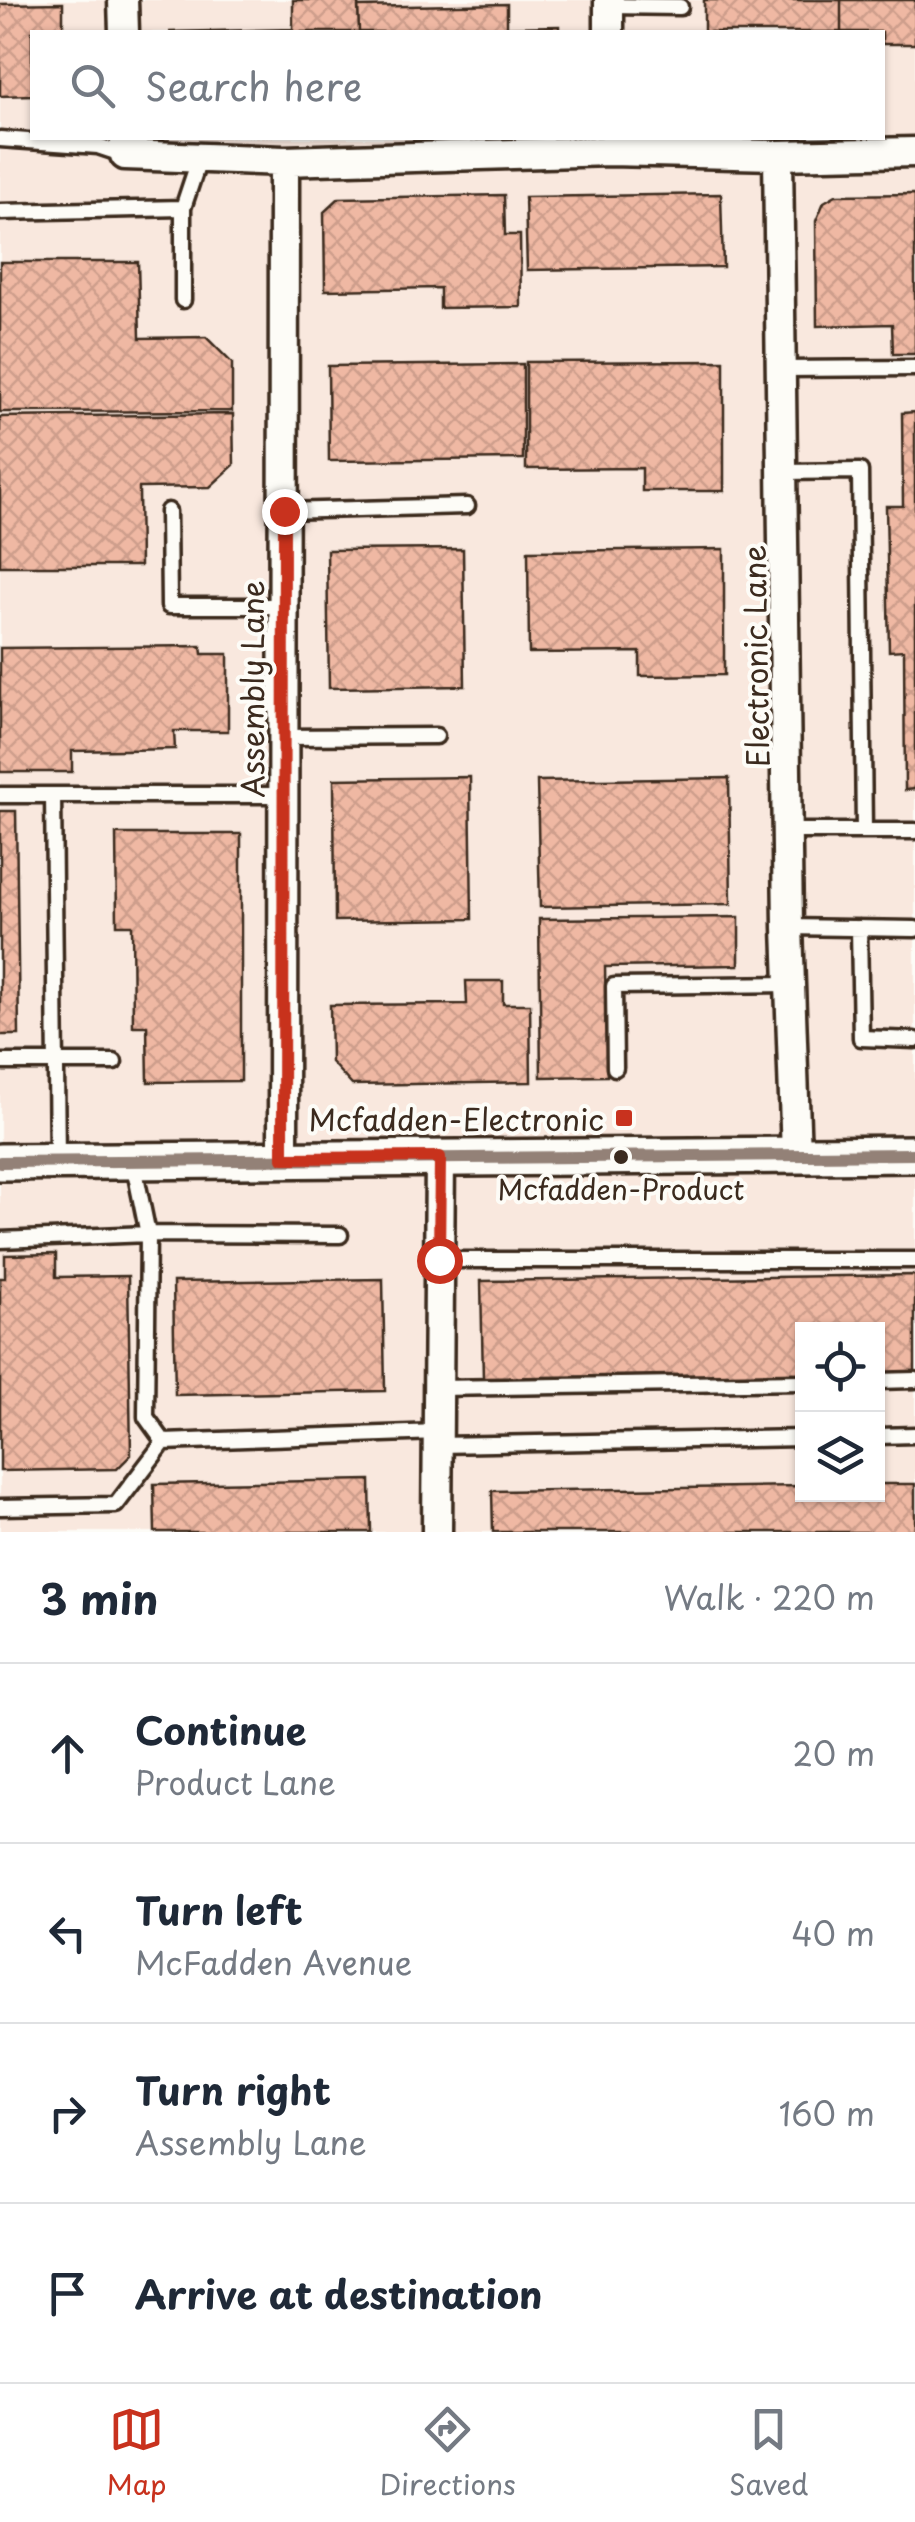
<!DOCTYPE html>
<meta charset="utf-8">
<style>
:root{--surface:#fff;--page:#f2f2f3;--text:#1f2937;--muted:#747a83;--line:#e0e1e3;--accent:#c8321e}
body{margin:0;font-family:"Playpen Sans",sans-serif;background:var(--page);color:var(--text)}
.controls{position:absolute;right:30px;bottom:30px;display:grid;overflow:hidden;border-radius:0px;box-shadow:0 2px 8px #0004}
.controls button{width:90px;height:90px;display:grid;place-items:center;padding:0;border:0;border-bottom:2px solid var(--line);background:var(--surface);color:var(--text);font:50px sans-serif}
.stop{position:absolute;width:30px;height:30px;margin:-22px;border:8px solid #c8321e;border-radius:50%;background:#fff}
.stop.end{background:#c8321e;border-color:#fff;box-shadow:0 2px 10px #0008}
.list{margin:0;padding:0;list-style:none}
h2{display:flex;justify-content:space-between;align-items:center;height:130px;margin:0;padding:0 40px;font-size:42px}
h2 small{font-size:32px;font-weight:400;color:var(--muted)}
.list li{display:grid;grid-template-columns:65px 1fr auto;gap:30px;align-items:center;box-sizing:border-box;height:180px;padding:0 40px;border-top:2px solid var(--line)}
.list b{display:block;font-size:38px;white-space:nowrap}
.list p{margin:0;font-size:32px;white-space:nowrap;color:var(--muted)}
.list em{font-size:32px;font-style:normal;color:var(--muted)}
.icon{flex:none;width:55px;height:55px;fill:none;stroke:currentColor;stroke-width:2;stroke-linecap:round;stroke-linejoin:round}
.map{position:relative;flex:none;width:915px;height:1532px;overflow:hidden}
.search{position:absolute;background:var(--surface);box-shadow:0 2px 8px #0004;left:30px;right:30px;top:30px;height:110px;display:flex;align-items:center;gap:25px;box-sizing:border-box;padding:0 35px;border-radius:0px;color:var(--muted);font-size:38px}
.sheet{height:850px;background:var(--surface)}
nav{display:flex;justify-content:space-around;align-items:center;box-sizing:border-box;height:140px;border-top:2px solid var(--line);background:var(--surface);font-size:28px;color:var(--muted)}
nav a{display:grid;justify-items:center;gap:5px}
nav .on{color:var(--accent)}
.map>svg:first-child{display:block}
</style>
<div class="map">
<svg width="915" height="1532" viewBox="0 0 915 1532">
<defs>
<pattern id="building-cross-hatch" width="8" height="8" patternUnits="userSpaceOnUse" patternTransform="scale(2.5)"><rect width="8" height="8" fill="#efb8a3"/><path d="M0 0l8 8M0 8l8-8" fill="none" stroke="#ce9e8c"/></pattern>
</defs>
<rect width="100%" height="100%" fill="#fdfcf7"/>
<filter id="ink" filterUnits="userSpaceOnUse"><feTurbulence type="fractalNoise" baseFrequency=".01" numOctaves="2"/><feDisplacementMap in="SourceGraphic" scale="20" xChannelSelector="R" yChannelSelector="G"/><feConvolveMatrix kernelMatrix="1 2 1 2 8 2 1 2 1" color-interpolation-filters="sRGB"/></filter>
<g filter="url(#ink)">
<path fill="#f9e8de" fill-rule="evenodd" d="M0,0H915V1532H0ZM32,32H882V138H32ZM802,1330H878V1494H802Z"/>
<path fill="url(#building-cross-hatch)" stroke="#3b2a1e" stroke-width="2.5" d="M293,0H358L359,32H169L293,29Z
M704,0H841V32H704Z
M841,0H915V44H882V32H841Z
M63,3V32H32V95L0,96V4Z
M507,4V27L559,26V32H359L358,7Z
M721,194L723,267L527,270L525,197Z
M915,194V354H893L892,324L817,326L816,221L824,202L836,195Z
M504,195L505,235H520L521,307L440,308V288L325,290L324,212L339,198Z
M0,262H138L140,338L206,337L232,363V411L0,412Z
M724,361V491H642V468L526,469V362Z
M523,364V459L329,461L328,366Z
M915,412V789L905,790L904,650L889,651L886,506H903L902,413Z
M233,414L234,465L210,487L139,488L140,566H0V417Z
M463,549L465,686L329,688L327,550Z
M724,549V675L640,676V652L529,653L528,551Z
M201,646L202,654H228V731H174L175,749L72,751V772H0V648Z
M470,777L472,919L335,921L334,779Z
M729,778L731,904L540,907L537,781Z
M0,811H16L19,1035H0Z
M116,834H241V1081L148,1082L147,1026H133L132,925H117Z
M739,917V965L605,967L607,1076L541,1077L539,919Z
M466,981H503V1004H530L531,1082L352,1085L331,1062L330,1005L467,1004Z
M56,1254V1277L128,1276L131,1455L117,1469L0,1471V1278H5V1255Z
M915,1275V1373L878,1374V1330H802V1375L483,1380L481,1281Z
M383,1279L385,1391L175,1395L173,1282Z
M370,1480L371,1532H155L154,1484Z
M878,1484H915V1532H493L492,1491L802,1486V1494H878Z"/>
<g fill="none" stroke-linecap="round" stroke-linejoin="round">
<defs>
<path id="service" d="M609,6L680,7
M0,139L98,146L125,155
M0,212L183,208
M183,300V208L200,157
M782,369L915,368
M784,472L860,471L864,831
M168,511L169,606H284
M284,511L467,506
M283,737L436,736
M0,795H283
M53,795L57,1161
M790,831H915
M788,927L915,929
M859,928L861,1038L915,1040
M0,1062H114
M615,1068L614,986L791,984
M133,1161L148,1234L146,1417L164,1442
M0,1240L148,1234L340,1235
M439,1260H915
M878,1381L915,1380
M438,1388L802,1382
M878,1436L915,1435
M438,1445L802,1438
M0,1507L116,1505L164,1442L438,1432"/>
<path id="minor" d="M123,0L124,32
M609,0V32
M125,138V155L284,161L610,151L778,155L915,152
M778,155L788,927L796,1155
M283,1158L284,161
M437,1532L440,1157"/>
<path id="tertiary" d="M0,1162L915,1154"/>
</defs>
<use href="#service" stroke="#3b2a1e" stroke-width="21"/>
<use href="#minor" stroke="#3b2a1e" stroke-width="35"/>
<use href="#tertiary" stroke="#3b2a1e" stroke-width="42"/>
<use href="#service" stroke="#fdfcf7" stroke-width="14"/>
<use href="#minor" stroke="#fdfcf7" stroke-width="28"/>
<use href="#tertiary" stroke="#fdfcf7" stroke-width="35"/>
<defs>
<path id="bus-1" d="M0,1162L915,1154"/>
</defs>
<use href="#bus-1" stroke="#fdfcf7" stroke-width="20"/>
<use href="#bus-1" stroke="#938177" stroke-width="12"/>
</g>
</g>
<g fill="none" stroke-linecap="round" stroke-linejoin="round" filter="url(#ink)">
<path stroke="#c8321e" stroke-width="12" d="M284,511L283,1158L440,1157L439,1260"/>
</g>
<rect fill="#c8321e" stroke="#fdfcf7" stroke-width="4" x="614" y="1108" width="20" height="20" rx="5"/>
<circle fill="#3b2a1e" stroke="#fdfcf7" stroke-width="4" cx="621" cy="1157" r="9"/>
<g text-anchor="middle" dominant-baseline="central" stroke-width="8" stroke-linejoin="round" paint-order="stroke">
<g font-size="28" fill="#3b2a1e" stroke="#fdfcf7">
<text x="621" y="1188">Mcfadden-Product</text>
</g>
<g font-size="30" fill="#3b2a1e" stroke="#fdfcf7">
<text transform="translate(755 656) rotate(-91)">Electronic Lane</text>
<text transform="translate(251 689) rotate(-90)">Assembly Lane</text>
</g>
<g font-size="30" fill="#3b2a1e" stroke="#fdfcf7" text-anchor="end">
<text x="604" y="1118">Mcfadden-Electronic</text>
</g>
</g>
</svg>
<div class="controls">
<button><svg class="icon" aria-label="locate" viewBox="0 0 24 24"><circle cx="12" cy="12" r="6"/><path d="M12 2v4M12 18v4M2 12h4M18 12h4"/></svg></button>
<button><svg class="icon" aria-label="layers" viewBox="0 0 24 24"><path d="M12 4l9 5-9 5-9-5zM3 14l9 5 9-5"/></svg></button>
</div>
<div class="stop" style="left:439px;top:1260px"></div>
<div class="stop end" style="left:284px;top:511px"></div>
<div class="search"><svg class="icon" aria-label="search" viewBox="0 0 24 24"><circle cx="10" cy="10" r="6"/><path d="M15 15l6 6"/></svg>Search here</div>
</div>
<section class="sheet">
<h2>3 min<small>Walk · 220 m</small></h2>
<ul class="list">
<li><svg class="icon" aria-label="ahead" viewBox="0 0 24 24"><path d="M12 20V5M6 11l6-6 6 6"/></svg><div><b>Continue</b><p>Product Lane</p></div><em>20 m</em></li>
<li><svg class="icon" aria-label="left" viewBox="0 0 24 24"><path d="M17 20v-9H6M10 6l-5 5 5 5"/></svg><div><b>Turn left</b><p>McFadden Avenue</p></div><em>40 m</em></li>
<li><svg class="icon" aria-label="right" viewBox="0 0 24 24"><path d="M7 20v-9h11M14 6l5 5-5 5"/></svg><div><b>Turn right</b><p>Assembly Lane</p></div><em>160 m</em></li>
<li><svg class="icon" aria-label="arrive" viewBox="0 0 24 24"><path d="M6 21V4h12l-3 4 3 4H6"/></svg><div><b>Arrive at destination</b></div></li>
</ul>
</section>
<nav>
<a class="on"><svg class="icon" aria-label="map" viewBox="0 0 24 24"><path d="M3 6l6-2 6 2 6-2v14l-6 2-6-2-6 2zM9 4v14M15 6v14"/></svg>Map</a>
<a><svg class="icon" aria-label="directions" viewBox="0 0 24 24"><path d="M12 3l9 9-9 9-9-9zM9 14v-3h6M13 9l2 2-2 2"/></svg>Directions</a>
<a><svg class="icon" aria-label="saved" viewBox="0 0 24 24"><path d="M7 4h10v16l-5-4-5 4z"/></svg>Saved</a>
</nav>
